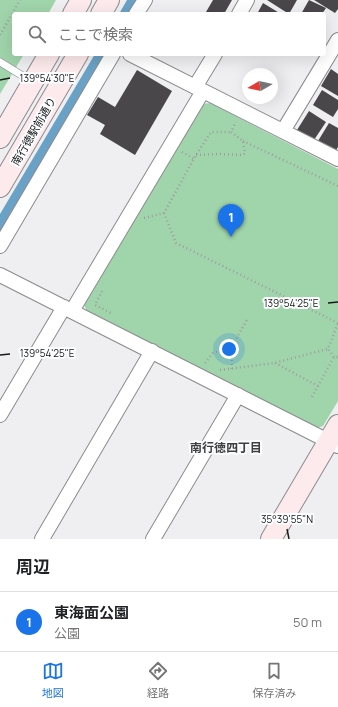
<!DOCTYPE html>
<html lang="ja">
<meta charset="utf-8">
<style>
:root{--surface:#fff;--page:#f6f6f6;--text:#202124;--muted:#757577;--line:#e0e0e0;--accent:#1a73e8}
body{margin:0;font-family:Manrope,"Noto Sans JP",sans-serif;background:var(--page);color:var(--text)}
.compass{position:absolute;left:242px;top:68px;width:36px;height:36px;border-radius:50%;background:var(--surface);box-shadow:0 4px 16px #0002;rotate:261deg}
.you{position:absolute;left:229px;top:349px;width:14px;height:14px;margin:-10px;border:3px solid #fff;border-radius:50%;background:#1a73e8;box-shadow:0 0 0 6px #1a73e833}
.badge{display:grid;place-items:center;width:26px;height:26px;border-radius:50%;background:var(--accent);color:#fff;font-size:13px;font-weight:700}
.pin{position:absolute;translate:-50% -33px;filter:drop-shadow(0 1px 2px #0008)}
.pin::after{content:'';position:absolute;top:21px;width:14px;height:12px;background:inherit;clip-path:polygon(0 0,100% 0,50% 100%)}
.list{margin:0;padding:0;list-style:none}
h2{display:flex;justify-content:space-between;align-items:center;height:52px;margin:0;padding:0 16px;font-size:17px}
h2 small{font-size:13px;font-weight:400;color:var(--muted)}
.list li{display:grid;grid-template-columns:26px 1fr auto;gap:12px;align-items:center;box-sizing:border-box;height:60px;padding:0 16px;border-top:1px solid var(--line)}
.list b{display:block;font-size:15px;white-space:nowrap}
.list p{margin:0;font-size:13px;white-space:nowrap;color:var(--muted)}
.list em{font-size:13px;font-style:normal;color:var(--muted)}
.icon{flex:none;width:22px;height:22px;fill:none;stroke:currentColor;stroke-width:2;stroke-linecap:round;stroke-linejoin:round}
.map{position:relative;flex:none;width:338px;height:539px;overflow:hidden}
.search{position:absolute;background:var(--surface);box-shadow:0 4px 16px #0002;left:12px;right:12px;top:12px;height:44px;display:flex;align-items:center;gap:10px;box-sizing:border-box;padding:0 14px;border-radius:4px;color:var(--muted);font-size:15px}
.sheet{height:112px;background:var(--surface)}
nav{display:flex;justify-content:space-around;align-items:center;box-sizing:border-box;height:56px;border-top:1px solid var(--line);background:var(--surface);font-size:11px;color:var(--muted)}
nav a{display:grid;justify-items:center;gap:2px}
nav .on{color:var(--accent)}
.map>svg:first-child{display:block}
</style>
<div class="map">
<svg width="338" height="539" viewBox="0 0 338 539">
<rect width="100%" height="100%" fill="#efeff1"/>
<path fill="#a0d4ab" d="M0,0H56L48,14H14V54H24L0,94Z
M210,103L338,169V401L323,426L317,428L87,311L84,305L203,104Z"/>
<path fill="#69a2c6" d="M127,0H140L132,14H119Z
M95,54H108L0,236V214Z"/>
<path fill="#494749" d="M213,0H232L224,14H210L206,12Z
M267,0H297L289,14Z
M309,0L326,8L322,14H301Z
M314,0H338V9L335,13Z
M263,3L281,14H257Z
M331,69L338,74V96L321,86Z
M137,70L172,91L135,155L100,134L105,125L87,115L98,97L115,107Z
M322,90L338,100V109L333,117L313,105Z
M309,111L326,122L314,140L297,130Z
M329,123L338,128V147L335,152L318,141Z"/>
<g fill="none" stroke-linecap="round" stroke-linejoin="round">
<defs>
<path id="lane" d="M0,62L31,81"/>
<path id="street" d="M136,14L145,0
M239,14L247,0
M130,54L338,159
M195,87L215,54
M283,131L338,40
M0,246L113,54
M0,275L338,446
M72,311L203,91
M0,415L64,307
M42,539L152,351
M153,539L238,395"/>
<path id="secondary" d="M73,14L81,0
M101,14L109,0
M0,138L49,54
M0,187L78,54
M271,539L338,425"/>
</defs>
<use href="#lane" stroke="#8c8c8e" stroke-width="8"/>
<use href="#street" stroke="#8c8c8e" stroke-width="16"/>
<use href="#secondary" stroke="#8c8c8e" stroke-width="22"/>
<path stroke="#9e9e9f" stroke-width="2.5" stroke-dasharray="1 3" stroke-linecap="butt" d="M0,35L20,0
M243,141L338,186
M182,152L194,159
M196,155L219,154L243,155L245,153L243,141L231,132L236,122
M164,213L176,243L338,323
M144,218L164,213L196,155L211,132H231
M102,291L95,305L111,313
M334,357L328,349L338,323
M205,363L213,353L231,348
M275,363L318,386
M232,369L231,348L248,318
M220,370L274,363L328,349
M312,397L334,357H338"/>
<use href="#lane" stroke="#fff" stroke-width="7"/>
<use href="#street" stroke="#fff" stroke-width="14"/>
<use href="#secondary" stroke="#fdeaed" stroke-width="20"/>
</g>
<path fill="none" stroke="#181919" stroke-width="1.5" d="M0,80L10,78M328,303L338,302M0,355L10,354M287,529L289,539"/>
<g text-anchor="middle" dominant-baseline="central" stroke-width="4" stroke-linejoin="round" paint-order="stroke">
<g font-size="11" fill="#181919" stroke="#fcfdff">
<text transform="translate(33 131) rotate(-60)">南行徳駅前通り</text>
</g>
<g font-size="12" font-weight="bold" fill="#3f3f41" stroke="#fcfdff">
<text x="226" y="447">南行徳四丁目</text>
</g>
</g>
<g font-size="10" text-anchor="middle" fill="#181919" stroke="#fcfdff" stroke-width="4" stroke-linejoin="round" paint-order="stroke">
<text x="47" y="82">139°54'30"E</text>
<text x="291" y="307">139°54'25"E</text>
<text x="47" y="357">139°54'25"E</text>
<text x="287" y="523">35°39'55"N</text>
</g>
</svg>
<svg class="compass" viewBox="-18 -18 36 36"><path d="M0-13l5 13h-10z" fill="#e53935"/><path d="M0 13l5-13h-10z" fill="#757577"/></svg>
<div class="you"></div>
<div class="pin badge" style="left:231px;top:237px">1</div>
<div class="search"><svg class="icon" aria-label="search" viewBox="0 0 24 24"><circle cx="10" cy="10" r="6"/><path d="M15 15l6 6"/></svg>ここで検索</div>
</div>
<section class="sheet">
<h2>周辺<small></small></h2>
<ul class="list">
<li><span class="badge">1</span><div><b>東海面公園</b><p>公園</p></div><em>50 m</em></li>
</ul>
</section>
<nav>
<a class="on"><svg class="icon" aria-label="map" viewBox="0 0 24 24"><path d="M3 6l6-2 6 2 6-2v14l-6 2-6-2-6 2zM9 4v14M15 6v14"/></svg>地図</a>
<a><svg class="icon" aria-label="directions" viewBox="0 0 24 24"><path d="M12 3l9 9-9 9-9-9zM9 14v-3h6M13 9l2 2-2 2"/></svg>経路</a>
<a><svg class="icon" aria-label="saved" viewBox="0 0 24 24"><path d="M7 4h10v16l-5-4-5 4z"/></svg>保存済み</a>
</nav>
